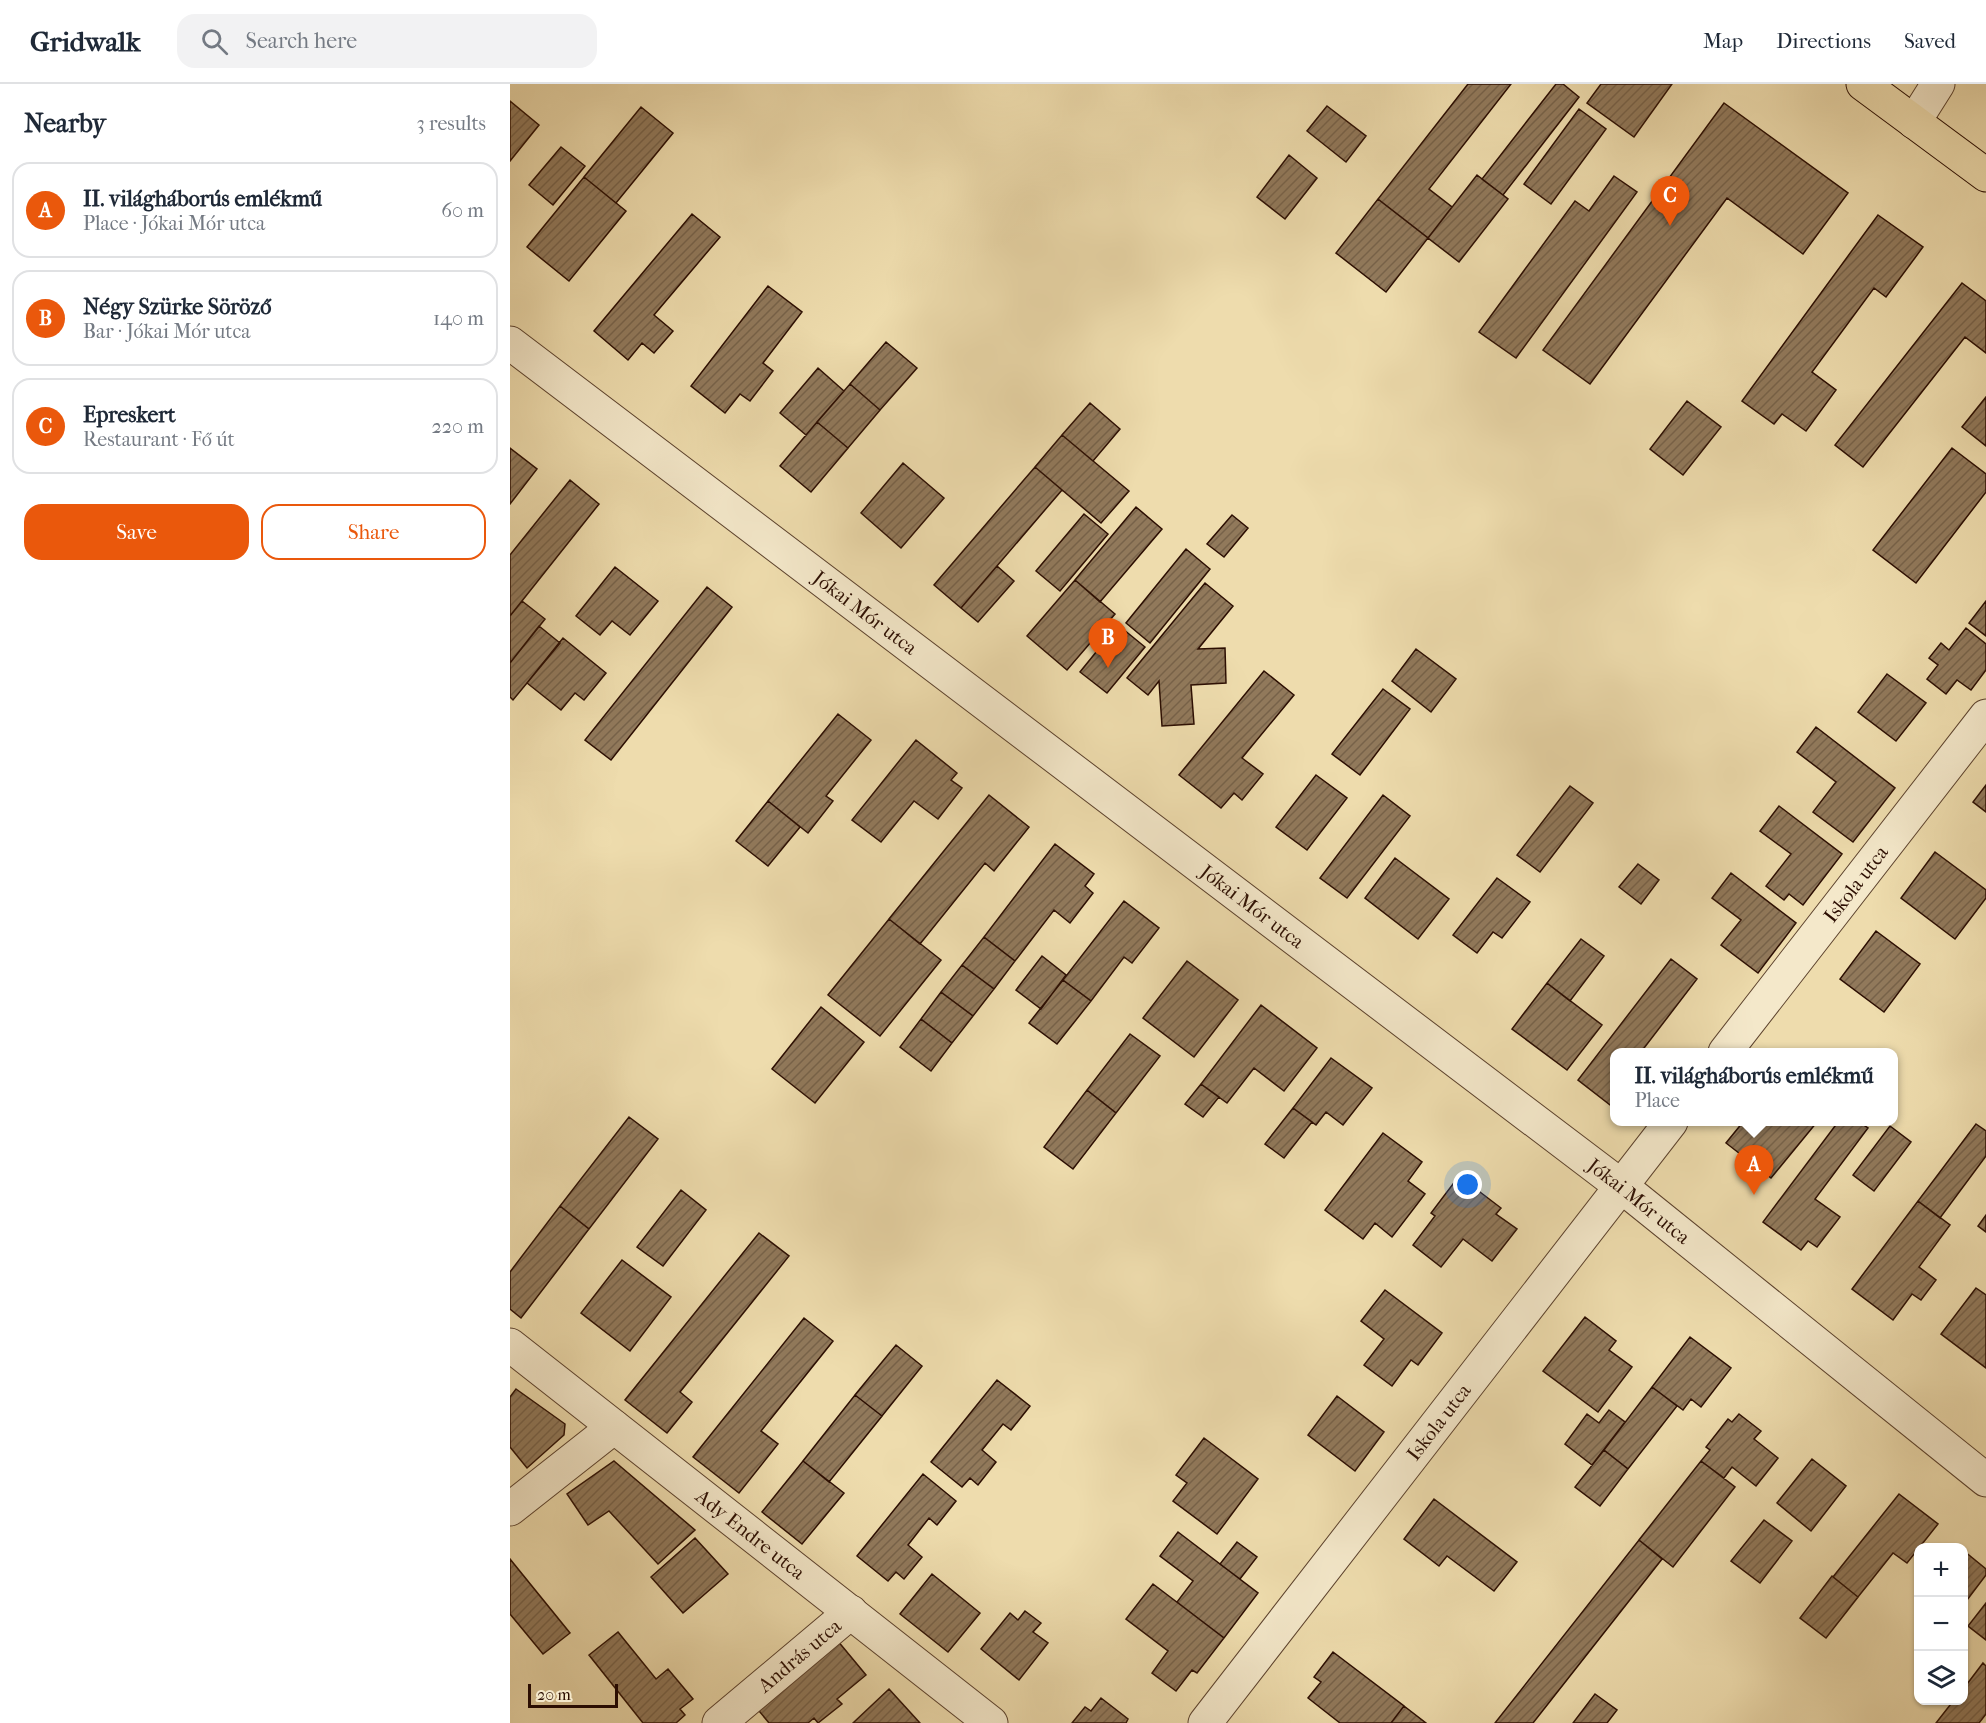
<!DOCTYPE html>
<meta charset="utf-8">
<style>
:root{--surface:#fff;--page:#f2f2f3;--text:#1f2937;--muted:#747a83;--line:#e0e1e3;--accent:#ea580c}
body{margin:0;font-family:"IM FELL French Canon",serif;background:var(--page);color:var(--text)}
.controls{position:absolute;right:18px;bottom:18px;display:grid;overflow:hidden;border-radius:12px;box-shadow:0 2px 4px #0004}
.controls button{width:54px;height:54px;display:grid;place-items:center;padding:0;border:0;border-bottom:2px solid var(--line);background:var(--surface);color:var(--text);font:30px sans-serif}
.scale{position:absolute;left:18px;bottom:15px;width:90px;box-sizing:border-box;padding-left:6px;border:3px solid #2c0e02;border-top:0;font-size:16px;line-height:21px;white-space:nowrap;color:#2c0e02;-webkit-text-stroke:4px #f4e8ca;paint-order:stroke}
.you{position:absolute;left:958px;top:1101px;width:21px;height:21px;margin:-15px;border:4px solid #fff;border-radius:50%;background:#1a73e8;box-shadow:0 0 0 9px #1a73e833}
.badge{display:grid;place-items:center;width:39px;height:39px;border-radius:50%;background:var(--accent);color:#fff;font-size:20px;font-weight:700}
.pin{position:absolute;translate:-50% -50px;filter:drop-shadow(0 2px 3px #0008)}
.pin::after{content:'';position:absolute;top:32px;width:21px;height:18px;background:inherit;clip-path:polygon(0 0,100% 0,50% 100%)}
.popup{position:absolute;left:1100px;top:964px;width:288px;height:78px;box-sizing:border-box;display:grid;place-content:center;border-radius:12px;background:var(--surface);filter:drop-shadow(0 2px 4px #0005);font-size:20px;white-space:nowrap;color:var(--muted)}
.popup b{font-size:22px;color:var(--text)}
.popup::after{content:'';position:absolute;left:50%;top:100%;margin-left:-12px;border:12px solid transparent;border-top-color:var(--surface)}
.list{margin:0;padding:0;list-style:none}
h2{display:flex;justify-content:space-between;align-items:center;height:78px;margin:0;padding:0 24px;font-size:26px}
h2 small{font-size:20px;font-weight:400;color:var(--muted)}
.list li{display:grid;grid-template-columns:39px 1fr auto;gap:18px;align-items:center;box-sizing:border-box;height:96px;margin:0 12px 12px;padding:0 12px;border:2px solid var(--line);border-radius:18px}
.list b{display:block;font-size:22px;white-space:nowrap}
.list p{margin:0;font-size:20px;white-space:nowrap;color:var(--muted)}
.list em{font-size:20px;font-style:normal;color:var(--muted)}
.actions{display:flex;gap:12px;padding:18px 24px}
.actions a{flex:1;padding:14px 0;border:2px solid var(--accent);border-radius:18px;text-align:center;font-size:21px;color:var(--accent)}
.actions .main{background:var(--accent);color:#fff}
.icon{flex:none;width:33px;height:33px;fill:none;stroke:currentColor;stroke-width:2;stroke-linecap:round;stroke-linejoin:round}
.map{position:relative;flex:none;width:1476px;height:1639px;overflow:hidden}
header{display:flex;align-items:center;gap:36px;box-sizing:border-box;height:84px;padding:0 30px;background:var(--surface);border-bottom:2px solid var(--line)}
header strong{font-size:28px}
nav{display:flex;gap:33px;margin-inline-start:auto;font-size:21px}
.search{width:420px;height:54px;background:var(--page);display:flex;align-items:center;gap:15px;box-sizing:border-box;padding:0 21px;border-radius:18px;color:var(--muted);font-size:22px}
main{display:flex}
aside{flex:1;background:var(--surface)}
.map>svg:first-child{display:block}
</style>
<header>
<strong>Gridwalk</strong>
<div class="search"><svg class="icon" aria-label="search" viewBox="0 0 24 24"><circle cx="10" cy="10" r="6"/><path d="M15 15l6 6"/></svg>Search here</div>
<nav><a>Map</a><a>Directions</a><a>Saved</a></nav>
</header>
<main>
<aside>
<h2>Nearby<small>3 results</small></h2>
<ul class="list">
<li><span class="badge">A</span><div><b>II. világháborús emlékmű</b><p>Place · Jókai Mór utca</p></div><em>60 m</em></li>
<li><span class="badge">B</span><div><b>Négy Szürke Söröző</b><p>Bar · Jókai Mór utca</p></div><em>140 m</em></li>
<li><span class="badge">C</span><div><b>Epreskert</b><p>Restaurant · Fő út</p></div><em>220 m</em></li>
</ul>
<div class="actions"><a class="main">Save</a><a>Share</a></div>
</aside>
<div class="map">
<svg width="1476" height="1639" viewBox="0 0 1476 1639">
<defs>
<pattern id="building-hatch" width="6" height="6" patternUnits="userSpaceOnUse" patternTransform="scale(1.5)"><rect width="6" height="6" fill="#91795b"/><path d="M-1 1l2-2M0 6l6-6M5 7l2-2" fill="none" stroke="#776249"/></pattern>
</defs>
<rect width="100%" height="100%" fill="#eedcad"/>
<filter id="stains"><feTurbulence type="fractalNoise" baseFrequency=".00333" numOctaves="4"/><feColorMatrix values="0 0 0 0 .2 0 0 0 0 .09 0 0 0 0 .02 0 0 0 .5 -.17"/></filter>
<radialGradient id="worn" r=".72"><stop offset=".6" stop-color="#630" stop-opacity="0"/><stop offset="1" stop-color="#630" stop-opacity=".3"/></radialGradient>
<path fill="url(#building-hatch)" stroke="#2c0e02" stroke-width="1.5" d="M958,0H1001L919,105L942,123L918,154L868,115Z
M1046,0H1053L1069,13L993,111L972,95Z
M1091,0H1162L1124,53L1077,19Z
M0,17L29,41L0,77Z
M1214,19L1338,109L1293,170L1217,114L1080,300L1033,266Z
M817,22L856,52L836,78L797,47Z
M131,23L163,49L106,119L74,93Z
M1069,25L1096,45L1041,120L1014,100Z
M51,63L75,82L43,121L19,101Z
M779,71L807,94L775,135L747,113Z
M967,91L998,115L949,178L918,154Z
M1104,92L1127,108L1006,274L969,248L1065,117L1079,127Z
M74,93L116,127L59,197L17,163Z
M868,115L918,154L876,208L826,169Z
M182,130L210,153L144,231L163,247L144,269L132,259L118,276L84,247Z
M1368,131L1413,163L1376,213L1364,204L1302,288L1326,306L1296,347L1272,330L1264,340L1232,317Z
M1452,199L1476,217V269L1455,253L1353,383L1325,361Z
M258,202L292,228L253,279L263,287L240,317L230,310L215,329L181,302Z
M376,258L407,284L370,326L340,300Z
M308,284L334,307L296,351L270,329Z
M340,300L370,326L338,364L307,338Z
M1476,313V362L1452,343Z
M1177,317L1211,343L1173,391L1140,365Z
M580,319L610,345L583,377L552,351Z
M307,338L338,364L301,408L270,382Z
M552,351L619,407L591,439L525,383Z
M0,364L27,385L0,420Z
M1442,364L1476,390V408L1406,499L1363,466Z
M393,379L434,414L391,464L351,429Z
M525,383L552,406L451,524L424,501Z
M60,396L89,420L0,532V471Z
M626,423L652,445L590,518L565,496Z
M574,430L598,450L550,507L526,487Z
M722,431L738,444L714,473L697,460Z
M676,465L700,485L640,559L616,539Z
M487,482L504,497L468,538L451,524Z
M105,483L148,517L120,551L102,537L90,551L66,532Z
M565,496L605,530L557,586L517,552Z
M695,499L723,522L688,565L715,564L716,599L681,601L684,640L652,642L649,597L638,611L617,594Z
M197,503L222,523L101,676L75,656Z
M12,517L35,535L0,579V532Z
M1476,517V552L1459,539Z
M608,541L635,563L597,609L570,588Z
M29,542L50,559L3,616L0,613V579Z
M1456,544L1476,560V586L1461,606L1447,596L1436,610L1417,595L1428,581L1419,574L1431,559L1439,566Z
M53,554L96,589L74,616L65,609L51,626L17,599Z
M906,565L946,595L921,628L882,597Z
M754,587L784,611L732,674L753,690L732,716L724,709L711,724L669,691Z
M1377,590L1416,619L1386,657L1348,628Z
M873,605L900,625L850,691L822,670Z
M328,630L361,656L316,712L323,717L298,749L258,717Z
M1306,643L1385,704L1343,758L1303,728L1326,698L1287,668Z
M406,656L447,689L441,696L452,704L428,735L404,717L371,758L342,736Z
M806,691L837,714L797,766L766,743Z
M1476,701V728L1463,718Z
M1060,702L1083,719L1030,788L1007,771Z
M479,711L519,743L484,787L475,779L410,860L379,835Z
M873,711L900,732L837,814L810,794Z
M258,717L290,743L258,782L226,757Z
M1269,722L1332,770L1293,821L1279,810L1274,816L1256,802L1281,770L1250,747Z
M545,760L584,790L575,802L583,809L560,839L544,826L505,877L474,853Z
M1425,768L1476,806V814L1445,855L1391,814Z
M885,774L939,815L908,855L855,814Z
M1128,780L1149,796L1131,820L1109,803Z
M1221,789L1286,839L1248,889L1211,861L1231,836L1202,814Z
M987,794L1020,818L992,854L983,848L967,869L943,851Z
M614,817L649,844L622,879L614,873L581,917L553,896Z
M379,835L431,876L370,952L318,911Z
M1366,847L1410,880L1374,928L1330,895Z
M474,853L505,877L484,905L452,881Z
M1071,855L1094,872L1060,917L1037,899Z
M532,872L556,891L531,925L506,906Z
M1161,875L1187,895L1131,968H1104V1024L1068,996Z
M677,877L728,916L684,973L633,934Z
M452,881L484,905L463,932L431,908Z
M553,896L581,917L547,960L519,939Z
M1037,899L1092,941L1057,986L1002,945Z
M431,908L463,932L442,959L411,935Z
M751,921L807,964L774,1007L744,984L717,1019L691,1000Z
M311,923L354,958L305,1019L262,985Z
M411,935L442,959L421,987L390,963Z
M620,950L650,972L606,1029L577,1006Z
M821,974L862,1004L833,1041L816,1028L806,1041L783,1024Z
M691,1000L709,1013L693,1033L675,1020Z
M577,1006L606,1029L563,1085L534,1063Z
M783,1024L802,1038L774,1074L755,1060Z
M119,1033L148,1055L79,1145L50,1122Z
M1233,1038H1307L1261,1094L1216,1059Z
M1328,1038H1349L1358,1044L1305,1115L1330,1133L1307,1163L1298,1157L1291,1166L1253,1138Z
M1466,1040L1476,1047V1072L1430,1134L1408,1117Z
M1380,1042L1401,1058L1364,1107L1343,1091Z
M873,1049L912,1078L898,1097L915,1110L882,1153L865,1139L853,1155L815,1126Z
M949,1092L991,1124L986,1130L1007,1145L982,1177L953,1155L931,1183L903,1161L925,1132L921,1129Z
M171,1106L196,1126L153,1182L127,1163Z
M1408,1117L1440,1141L1409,1183L1426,1196L1411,1216L1402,1210L1383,1236L1342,1205Z
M50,1122L79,1145L11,1234L0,1225V1188Z
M1476,1131V1148L1468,1142Z
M249,1149L279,1172L170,1308L182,1318L157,1349L115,1316Z
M112,1176L161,1213L120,1267L71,1229Z
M1466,1204L1476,1211V1284L1431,1250Z
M875,1206L932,1249L908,1281L901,1276L882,1302L854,1281L874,1255L851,1237Z
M1075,1233L1106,1257L1099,1266L1122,1283L1088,1328L1033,1287Z
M294,1234L323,1257L251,1347L268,1360L229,1409L183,1373Z
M1180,1253L1221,1284L1191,1323L1181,1315L1173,1326L1142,1303Z
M386,1261L412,1282L372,1332L345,1311Z
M487,1296L520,1322L501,1346L493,1340L472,1366L486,1378L468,1401L460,1394L452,1403L421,1378Z
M1142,1303L1167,1322L1118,1385L1094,1366Z
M6,1305L55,1340L54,1351L17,1384L0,1363V1313Z
M345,1311L372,1332L319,1398L293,1377Z
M827,1312L874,1348L845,1387L798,1351Z
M1099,1326L1115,1338L1082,1381L1055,1360L1077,1330L1089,1339Z
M1229,1330L1251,1347L1244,1355L1268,1374L1246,1402L1222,1383L1214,1394L1191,1377L1200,1366L1196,1363L1218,1335L1222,1338Z
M694,1354L748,1395L707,1450L663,1417L677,1399L666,1391Z
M1094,1366L1118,1385L1090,1422L1065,1403Z
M1302,1375L1336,1402L1301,1447L1267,1419Z
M104,1377L185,1446L148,1480L99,1427L78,1441L57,1410Z
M293,1377L334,1409L292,1460L252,1428Z
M1191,1377L1225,1403L1163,1483L1129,1456Z
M413,1390L446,1417L427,1441L419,1434L398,1461L412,1473L394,1495L386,1488L378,1497L347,1472Z
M1389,1410L1428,1440L1397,1479L1383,1469L1348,1513L1323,1493Z
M924,1415L1007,1478L984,1507L937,1472L929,1482L894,1455Z
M1254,1436L1282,1457L1250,1499L1221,1477Z
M668,1448L748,1509L714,1554L667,1518L683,1497L650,1472Z
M185,1454L218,1490L173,1529L141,1493Z
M1129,1456L1152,1475L1023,1639H985Z
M727,1458L747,1473L730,1495L710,1480Z
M1454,1467L1476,1485V1491L1454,1520Z
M0,1475L60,1549L33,1570L0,1530Z
M422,1490L470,1529L438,1568L390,1530Z
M1322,1492L1348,1513L1316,1554L1290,1534Z
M643,1500L714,1554L687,1589L682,1586L666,1607L642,1589L658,1567L616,1535Z
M1476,1519V1556L1458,1542Z
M515,1527L531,1539L523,1548L538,1559L509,1596L471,1565L500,1529L508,1536Z
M108,1548L146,1595L158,1585L183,1615L170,1625L175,1631L166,1639H133L79,1571Z
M327,1556L356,1591L327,1615L332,1620L308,1639L304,1634L298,1639H259L245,1622Z
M823,1568L894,1622L881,1639H830L798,1614L811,1598L804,1593Z
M1473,1579L1476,1582V1630L1469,1639H1426L1444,1616H1454V1604Z
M379,1605L410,1639H343Z
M1085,1610L1107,1626L1097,1639H1063Z
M591,1614L618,1635L616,1639H562L575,1623L581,1627Z
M894,1622L916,1639H881Z"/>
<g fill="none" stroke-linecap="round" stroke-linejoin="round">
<defs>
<g id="minor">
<path d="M1404,38L1428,0"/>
<path id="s1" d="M0,259L1111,1102L1476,1396"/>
<path id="s2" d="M1215,968L1476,632"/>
<path id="s3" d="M0,1261L481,1639"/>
<path d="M0,1425L104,1343"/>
<path id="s4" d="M209,1639L341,1528"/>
<path id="s5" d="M695,1639L1161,1038"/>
</g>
<path id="primary" d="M1353,0L1476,91"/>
</defs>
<use href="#minor" stroke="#5c422d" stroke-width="35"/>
<use href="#primary" stroke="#2c0e02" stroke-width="35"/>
<use href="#minor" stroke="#f4e8ca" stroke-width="33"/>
<use href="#primary" stroke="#eedcad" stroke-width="33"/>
</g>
<g text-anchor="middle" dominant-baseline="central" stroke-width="6" stroke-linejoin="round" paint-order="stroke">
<g font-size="20" fill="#2c0e02" stroke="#f4e8ca">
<text stroke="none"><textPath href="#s1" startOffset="446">Jókai Mór utca</textPath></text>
<text stroke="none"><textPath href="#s2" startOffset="213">Iskola utca</textPath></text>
<text stroke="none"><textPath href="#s1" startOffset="932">Jókai Mór utca</textPath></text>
<text stroke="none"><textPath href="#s1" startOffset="1418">Jókai Mór utca</textPath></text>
<text stroke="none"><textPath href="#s5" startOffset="381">Iskola utca</textPath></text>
<text stroke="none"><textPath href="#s3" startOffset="306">Ady Endre utca</textPath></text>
<text stroke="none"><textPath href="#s4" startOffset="105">András utca</textPath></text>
</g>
</g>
<rect width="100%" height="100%" filter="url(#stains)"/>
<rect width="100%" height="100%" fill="url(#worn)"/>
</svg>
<div class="controls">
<button>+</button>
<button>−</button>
<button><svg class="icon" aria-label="layers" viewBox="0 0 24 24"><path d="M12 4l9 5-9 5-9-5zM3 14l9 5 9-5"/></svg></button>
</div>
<div class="scale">20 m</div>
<div class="you"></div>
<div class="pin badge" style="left:1244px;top:1111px">A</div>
<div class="popup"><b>II. világháborús emlékmű</b>Place</div>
<div class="pin badge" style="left:598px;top:584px">B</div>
<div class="pin badge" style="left:1160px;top:142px">C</div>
</div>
</main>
